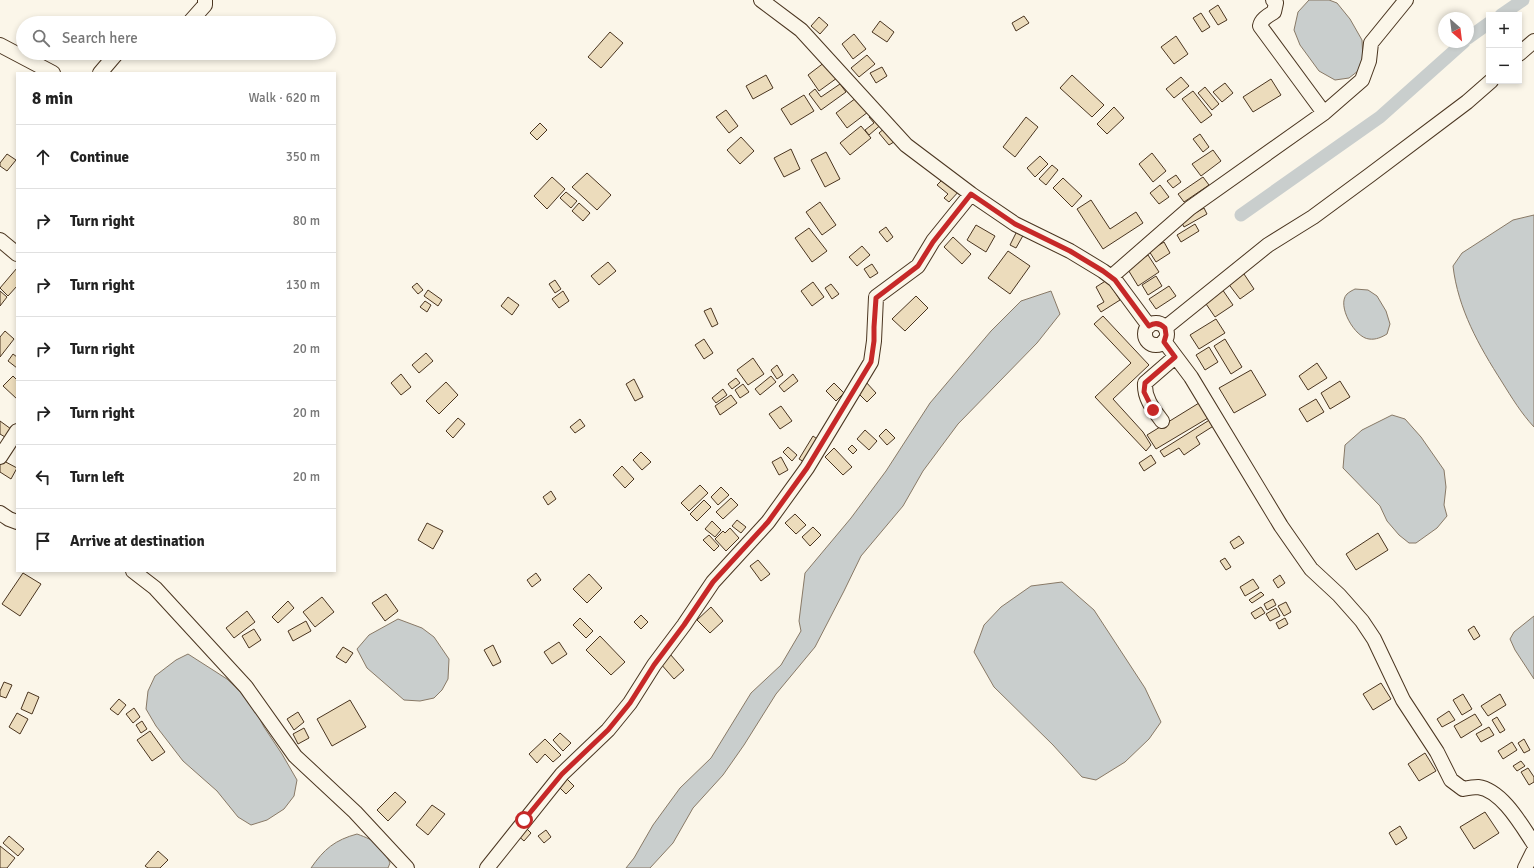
<!DOCTYPE html>
<meta charset="utf-8">
<style>
:root{--surface:#fff;--page:#f6f6f6;--text:#222;--muted:#767676;--line:#e0e0e0}
body{margin:0;font-family:Signika,sans-serif;background:var(--page);color:var(--text)}
.controls{position:absolute;right:12px;top:12px;display:grid;overflow:hidden;border-radius:0px;box-shadow:0 2px 6px #0003}
.controls button{width:36px;height:36px;display:grid;place-items:center;padding:0;border:0;border-bottom:1px solid var(--line);background:var(--surface);color:var(--text);font:20px sans-serif}
.compass{position:absolute;left:1438px;top:12px;width:36px;height:36px;border-radius:50%;background:var(--surface);box-shadow:0 2px 6px #0003;rotate:152deg}
.stop{position:absolute;width:12px;height:12px;margin:-9px;border:3px solid #c62828;border-radius:50%;background:#fff}
.stop.end{background:#c62828;border-color:#fff;box-shadow:0 1px 4px #0008}
.list{margin:0;padding:0;list-style:none}
h2{display:flex;justify-content:space-between;align-items:center;height:52px;margin:0;padding:0 16px;font-size:17px}
h2 small{font-size:13px;font-weight:400;color:var(--muted)}
.list li{display:grid;grid-template-columns:26px 1fr auto;gap:12px;align-items:center;box-sizing:border-box;height:64px;padding:0 16px;border-top:1px solid var(--line)}
.list b{display:block;font-size:15px;white-space:nowrap}
.list em{font-size:13px;font-style:normal;color:var(--muted)}
.icon{flex:none;width:22px;height:22px;fill:none;stroke:currentColor;stroke-width:2;stroke-linecap:round;stroke-linejoin:round}
.map{position:relative;flex:none;width:1534px;height:868px;overflow:hidden}
.search{position:absolute;background:var(--surface);box-shadow:0 2px 6px #0003;left:16px;top:16px;width:320px;height:44px;display:flex;align-items:center;gap:10px;box-sizing:border-box;padding:0 14px;border-radius:22px;color:var(--muted);font-size:15px}
.panel{position:absolute;background:var(--surface);box-shadow:0 2px 6px #0003;left:16px;top:72px;width:320px;height:500px;border-radius:0px}
.map>svg:first-child{display:block}
</style>
<div class="map">
<svg width="1534" height="868" viewBox="0 0 1534 868">
<rect width="100%" height="100%" fill="#fbf6e9"/>
<path fill="#c9cecd" stroke="#887966" d="M1309,0H1329L1337,3L1350,19L1362,40L1363,59L1358,71L1349,78L1335,80L1319,71L1300,45L1294,30L1298,12Z
M1534,215V427C1521,413 1512,398 1502,382C1479,346 1458,309 1453,266L1462,253L1513,220Z
M1355,289L1368,290L1377,296L1386,311L1390,324L1387,334C1382,337 1376,340 1369,339C1355,338 1336,305 1347,294C1349,292 1353,290 1355,289Z
M1051,291L1060,314L1037,343L958,424L923,471L903,506L861,556L844,591L815,647L776,694L744,745L723,775L693,808L673,843L650,868H626L634,858L653,825L680,788L711,758L751,693L781,665L801,631L799,621L805,573L851,518L886,471L930,403L991,331L1021,301Z
M1392,415L1405,419L1421,437L1444,470L1446,487L1444,505L1447,516L1437,528L1416,543H1409L1399,535L1387,521L1380,506L1343,468L1345,445L1362,430Z
M1062,582L1094,610L1145,688L1161,722L1149,739L1125,762L1096,780L1082,777L1053,745L994,687L974,652L984,625L1001,607L1031,586Z
M1534,616V679L1515,650L1510,639L1514,632Z
M398,619L422,628L434,637L449,659L448,679L442,690L434,698L420,701L404,700L367,668L357,649L369,635Z
M188,654L227,679L251,702L264,727L282,754L297,780L294,796L284,809L267,820L251,825L238,817L217,791L183,761L156,726L146,709L148,691L155,676L176,660Z
M357,834C376,841 381,844 390,863L388,868H311C324,849 335,840 357,834Z"/>
<g fill="none" stroke-linecap="round" stroke-linejoin="round">
<path stroke="#c9cecd" stroke-width="13" d="M1501,15L1523,0
M1468,38L1489,23
M1241,215L1380,117L1464,42"/>
</g>
<path fill="#ecdcbc" stroke="#4a3520" d="M1218,5L1227,20L1218,25L1209,11Z
M1201,13L1210,27L1202,32L1193,18Z
M1024,16L1029,23L1016,31L1012,23Z
M819,17L828,25L820,34L811,26Z
M880,21L894,32L887,42L872,32Z
M610,32L623,43L601,68L588,57Z
M854,34L866,49L853,59L842,44Z
M1176,36L1188,54L1174,64L1161,47Z
M867,55L875,64L859,77L851,68Z
M825,62L837,78L819,91L808,75Z
M882,67L887,76L876,83L870,73Z
M766,75L773,88L753,99L746,86Z
M1072,75L1104,105L1092,117L1060,88Z
M1181,77L1189,86L1174,98L1166,89Z
M1271,79L1281,95L1253,112L1243,97Z
M1225,83L1233,93L1222,102L1213,92Z
M840,84L846,92L821,110L809,94L815,89L821,97Z
M1205,87L1219,104L1212,110L1198,93Z
M1193,91L1212,115L1201,123L1182,99Z
M804,95L814,111L791,125L781,109Z
M856,98L868,112L847,128L836,113Z
M1114,107L1124,118L1107,134L1097,124Z
M726,110L738,126L729,133L716,117Z
M874,112L883,123L869,135L865,130L874,123L869,117Z
M1026,117L1038,127L1015,157L1003,147Z
M540,123L547,130L537,140L530,133Z
M861,126L871,138L850,155L840,143Z
M886,127L897,140L889,145L879,133Z
M1200,134L1209,147L1203,152L1193,139Z
M741,137L754,151L740,164L727,150Z
M791,149L800,169L784,177L774,158Z
M1213,150L1221,161L1201,176L1192,164Z
M826,152L840,179L825,187L811,160Z
M1152,153L1166,171L1153,182L1139,164Z
M7,154L16,160L7,171L0,166V163Z
M1040,156L1048,164L1035,177L1027,168Z
M1052,165L1058,170L1046,185L1039,179Z
M587,173L611,195L597,210L572,187Z
M1176,175L1181,182L1173,188L1167,181Z
M552,177L565,189L547,209L534,196Z
M945,177L960,190L949,202L944,198L948,194L937,185Z
M1203,177L1209,185L1184,202L1178,194Z
M1063,178L1082,196L1072,207L1053,188Z
M1160,185L1169,197L1159,204L1150,193Z
M566,192L577,201L571,208L560,198Z
M1091,200L1110,229L1136,212L1143,223L1103,249L1077,209Z
M820,202L836,225L822,235L806,212Z
M579,203L590,213L583,221L572,211Z
M1204,208L1207,214L1184,227L1181,221Z
M1195,224L1199,231L1181,242L1177,235Z
M976,225L995,236L986,252L967,240Z
M886,227L893,237L887,242L879,232Z
M809,228L827,251L812,262L795,238Z
M1018,229L1025,232L1016,248L1010,245Z
M953,237L971,254L962,264L944,247Z
M1164,242L1170,253L1156,262L1149,251Z
M862,246L870,255L857,266L849,257Z
M1008,251L1030,266L1010,294L988,278Z
M1148,255L1159,272L1138,286L1127,268Z
M608,262L616,271L599,285L591,276Z
M872,264L878,273L870,278L864,269Z
M17,268V286L8,296L0,288Z
M1242,271L1254,289L1240,299L1227,282Z
M1156,276L1162,286L1148,295L1142,285Z
M555,280L561,289L555,293L549,284Z
M1107,280L1120,300L1101,312L1097,306L1104,302L1096,287Z
M813,282L824,297L812,306L801,291Z
M417,283L423,290L418,294L412,287Z
M831,284L839,294L832,299L825,288Z
M1169,286L1176,296L1156,309L1149,299Z
M1222,289L1233,305L1215,317L1204,301Z
M428,290L442,300L438,306L424,296Z
M0,291L7,297L0,306Z
M563,291L569,301L559,308L552,299Z
M916,296L928,308L905,331L892,319Z
M508,297L519,305L512,315L501,306Z
M425,301L431,305L427,312L420,307Z
M711,308L718,324L712,327L704,311Z
M1103,316L1149,365L1113,399L1143,432L1151,445L1146,451L1095,397L1131,363L1094,324Z
M1216,319L1225,333L1199,349L1190,335Z
M5,331L14,339L0,357V337Z
M704,339L713,353L704,359L695,345Z
M1225,339L1242,367L1231,374L1214,346Z
M1209,347L1218,362L1205,370L1196,355Z
M426,353L433,361L419,373L412,365Z
M13,354L17,357V368L8,361Z
M753,358L764,374L748,385L737,370Z
M1317,363L1327,378L1308,390L1299,376Z
M777,365L783,375L777,379L771,370Z
M1251,370L1266,395L1234,413L1219,388Z
M401,374L411,387L401,395L391,383Z
M793,374L798,381L784,392L779,386Z
M13,376L17,380V399L3,386Z
M771,376L776,382L760,395L755,389Z
M736,378L740,383L732,389L728,384Z
M634,379L643,397L635,401L626,384Z
M865,381L876,393L867,402L856,391Z
M1340,381L1350,397L1330,409L1321,393Z
M446,382L458,395L439,414L426,401Z
M834,383L844,393L836,401L826,391Z
M743,384L749,392L740,398L735,390Z
M723,389L727,395L716,403L712,398Z
M731,395L737,403L720,415L715,406Z
M1316,399L1324,412L1307,422L1299,409Z
M1199,403L1208,418L1156,449L1147,435Z
M781,406L792,421L780,429L769,414Z
M458,418L465,424L453,438L446,431Z
M580,419L585,426L575,433L570,427Z
M1211,419L1215,425L1196,437L1200,444L1184,455L1179,448L1164,457L1160,451Z
M0,421L11,429L5,437L0,434Z
M886,429L895,438L887,445L879,436Z
M865,430L877,441L869,450L857,439Z
M813,436L820,441L806,463L799,459Z
M852,445L857,450L853,454L848,449Z
M788,447L797,455L792,461L783,452Z
M834,448L852,467L843,475L825,457Z
M641,452L651,462L642,470L633,460Z
M1151,455L1156,463L1144,471L1139,463Z
M781,457L788,470L779,475L772,462Z
M2,460L17,468L11,479L0,472V464Z
M622,466L634,479L625,488L613,475Z
M700,485L708,493L689,511L681,503Z
M721,487L729,495L718,505L711,497Z
M551,491L556,499L548,505L543,497Z
M731,498L738,505L723,519L716,512Z
M704,500L711,507L697,521L690,514Z
M795,514L806,525L796,534L785,523Z
M737,520L746,527L741,533L732,526Z
M712,521L721,530L715,537L705,529Z
M427,523L443,531L433,549L418,540Z
M813,527L821,535L810,546L802,537Z
M730,528L739,538L726,551L715,539L723,531L725,533Z
M1378,533L1388,550L1356,570L1346,554Z
M709,535L719,546L714,551L703,540Z
M1239,536L1244,543L1234,549L1230,542Z
M1225,558L1231,567L1226,570L1220,561Z
M758,560L770,574L761,581L750,566Z
M23,573L41,584L20,616L2,604Z
M536,573L541,580L532,587L527,580Z
M589,574L602,588L587,603L573,589Z
M1280,575L1285,583L1278,588L1273,580Z
M1253,579L1259,588L1245,596L1240,587Z
M1261,592L1264,595L1252,603L1249,600Z
M386,594L398,611L385,621L372,603Z
M322,597L334,612L315,627L303,612Z
M1273,599L1276,605L1267,610L1264,604Z
M288,601L294,608L278,623L272,617Z
M1286,602L1291,612L1284,616L1278,606Z
M711,607L723,621L710,633L697,620Z
M1261,607L1265,613L1255,619L1251,613Z
M1276,608L1280,616L1270,621L1266,614Z
M247,611L255,622L234,638L226,628Z
M641,615L648,622L641,629L634,622Z
M580,618L593,631L586,638L573,625Z
M1285,618L1288,624L1279,629L1276,623Z
M306,621L311,631L293,641L288,631Z
M1474,626L1480,636L1474,640L1468,630Z
M254,629L261,640L249,648L242,636Z
M600,636L625,662L611,675L586,650Z
M559,642L567,654L552,664L544,652Z
M493,645L501,662L493,666L484,650Z
M343,647L353,653L346,663L336,657Z
M670,654L684,670L674,679L660,663Z
M4,682L12,685L6,698L0,696V691Z
M1381,683L1391,699L1373,710L1363,694Z
M28,692L39,697L32,714L21,709Z
M1463,694L1472,709L1462,715L1453,700Z
M1500,694L1506,705L1488,716L1481,706Z
M119,699L126,705L118,715L110,709Z
M350,700L366,727L332,746L317,719Z
M134,708L140,717L133,723L126,714Z
M1449,711L1455,720L1442,727L1437,719Z
M298,712L304,722L294,730L287,719Z
M17,713L28,719L20,734L9,727Z
M1475,714L1482,725L1461,738L1454,726Z
M1497,717L1505,730L1500,733L1492,720Z
M142,721L147,729L141,733L136,725Z
M1489,727L1494,735L1481,742L1476,734Z
M304,728L309,738L298,744L293,734Z
M150,731L165,752L152,761L137,740Z
M560,733L571,743L563,751L553,740Z
M545,739L561,755L553,762L545,754L537,763L529,754Z
M1524,739L1530,750L1524,753L1518,743Z
M1512,742L1517,750L1503,759L1498,751Z
M1425,753L1436,771L1419,781L1408,764Z
M1521,761L1525,766L1517,771L1513,766Z
M1528,768L1534,777V782L1529,785L1521,772Z
M563,775L574,786L566,794L555,783Z
M395,792L406,802L388,821L377,810Z
M432,805L445,814L428,835L416,825Z
M1485,812L1499,833L1474,849L1460,827Z
M523,825L531,833L524,841L515,833Z
M1400,826L1407,838L1396,845L1389,833Z
M546,830L551,837L544,843L538,836Z
M9,836L24,849L18,856L3,843Z
M0,846L15,858L7,868H0Z
M158,851L168,860L160,868H148L145,866Z"/>
<g fill="none" stroke-linecap="round" stroke-linejoin="round">
<defs>
<path id="minor" d="M761,0L801,30L906,145L971,194L1015,224L1070,251L1103,271L1115,280L1149,326
M1273,0L1276,3L1274,12C1269,15 1261,19 1260,26L1324,113
M189,23L205,5V0
M0,45L53,73
M1519,54L1534,41
M100,73L117,53
M0,240L17,254
M1111,277L1190,208L1324,113L1362,80L1369,61L1371,43L1406,0
M1145 334a11 11 0 1 1 22 0a11 11 0 1 1-22 0Z
M1165,328L1268,245L1313,217L1370,175L1467,102L1491,81
M1164,341L1191,377L1281,526L1311,569L1339,595L1362,621L1374,639L1403,700L1437,752L1451,780L1463,789C1468,788 1474,787 1478,787C1502,790 1522,826 1534,844
M1162,421C1153,409 1144,398 1145,383L1175,357
M0,457L17,431
M0,513L9,519L17,522
M133,571L155,588L246,687L295,756L355,812L407,868
M487,868L562,774L608,730L630,703L654,665L684,625L713,582L768,522L807,468L871,362L874,341L876,297L918,266L933,241L971,194
M1525,868L1534,850"/>
</defs>
<use href="#minor" stroke="#4a3520" stroke-width="16"/>
<use href="#minor" stroke="#fbf6e9" stroke-width="14"/>
</g>
<g fill="none" stroke-linecap="round" stroke-linejoin="round">
<path stroke="#c62828" stroke-width="5" d="M524,820L562,774L608,730L630,703L654,665L684,625L713,582L768,522L807,468L871,362L874,341V327L876,298L918,266L933,242L971,194L1015,224L1070,251L1103,271L1115,280L1149,326C1155,322 1160,323 1165,328L1166,335L1164,342L1175,357L1145,383L1144,392L1153,410"/>
</g>
</svg>
<div class="controls">
<button>+</button>
<button>−</button>
</div>
<svg class="compass" viewBox="-18 -18 36 36"><path d="M0-13l5 13h-10z" fill="#e53935"/><path d="M0 13l5-13h-10z" fill="#767676"/></svg>
<div class="stop" style="left:524px;top:820px"></div>
<div class="stop end" style="left:1153px;top:410px"></div>
<div class="search"><svg class="icon" aria-label="search" viewBox="0 0 24 24"><circle cx="10" cy="10" r="6"/><path d="M15 15l6 6"/></svg>Search here</div>
<section class="panel">
<h2>8 min<small>Walk · 620 m</small></h2>
<ul class="list">
<li><svg class="icon" aria-label="ahead" viewBox="0 0 24 24"><path d="M12 20V5M6 11l6-6 6 6"/></svg><div><b>Continue</b></div><em>350 m</em></li>
<li><svg class="icon" aria-label="right" viewBox="0 0 24 24"><path d="M7 20v-9h11M14 6l5 5-5 5"/></svg><div><b>Turn right</b></div><em>80 m</em></li>
<li><svg class="icon" aria-label="right" viewBox="0 0 24 24"><path d="M7 20v-9h11M14 6l5 5-5 5"/></svg><div><b>Turn right</b></div><em>130 m</em></li>
<li><svg class="icon" aria-label="right" viewBox="0 0 24 24"><path d="M7 20v-9h11M14 6l5 5-5 5"/></svg><div><b>Turn right</b></div><em>20 m</em></li>
<li><svg class="icon" aria-label="right" viewBox="0 0 24 24"><path d="M7 20v-9h11M14 6l5 5-5 5"/></svg><div><b>Turn right</b></div><em>20 m</em></li>
<li><svg class="icon" aria-label="left" viewBox="0 0 24 24"><path d="M17 20v-9H6M10 6l-5 5 5 5"/></svg><div><b>Turn left</b></div><em>20 m</em></li>
<li><svg class="icon" aria-label="arrive" viewBox="0 0 24 24"><path d="M6 21V4h12l-3 4 3 4H6"/></svg><div><b>Arrive at destination</b></div></li>
</ul>
</section>
</div>
